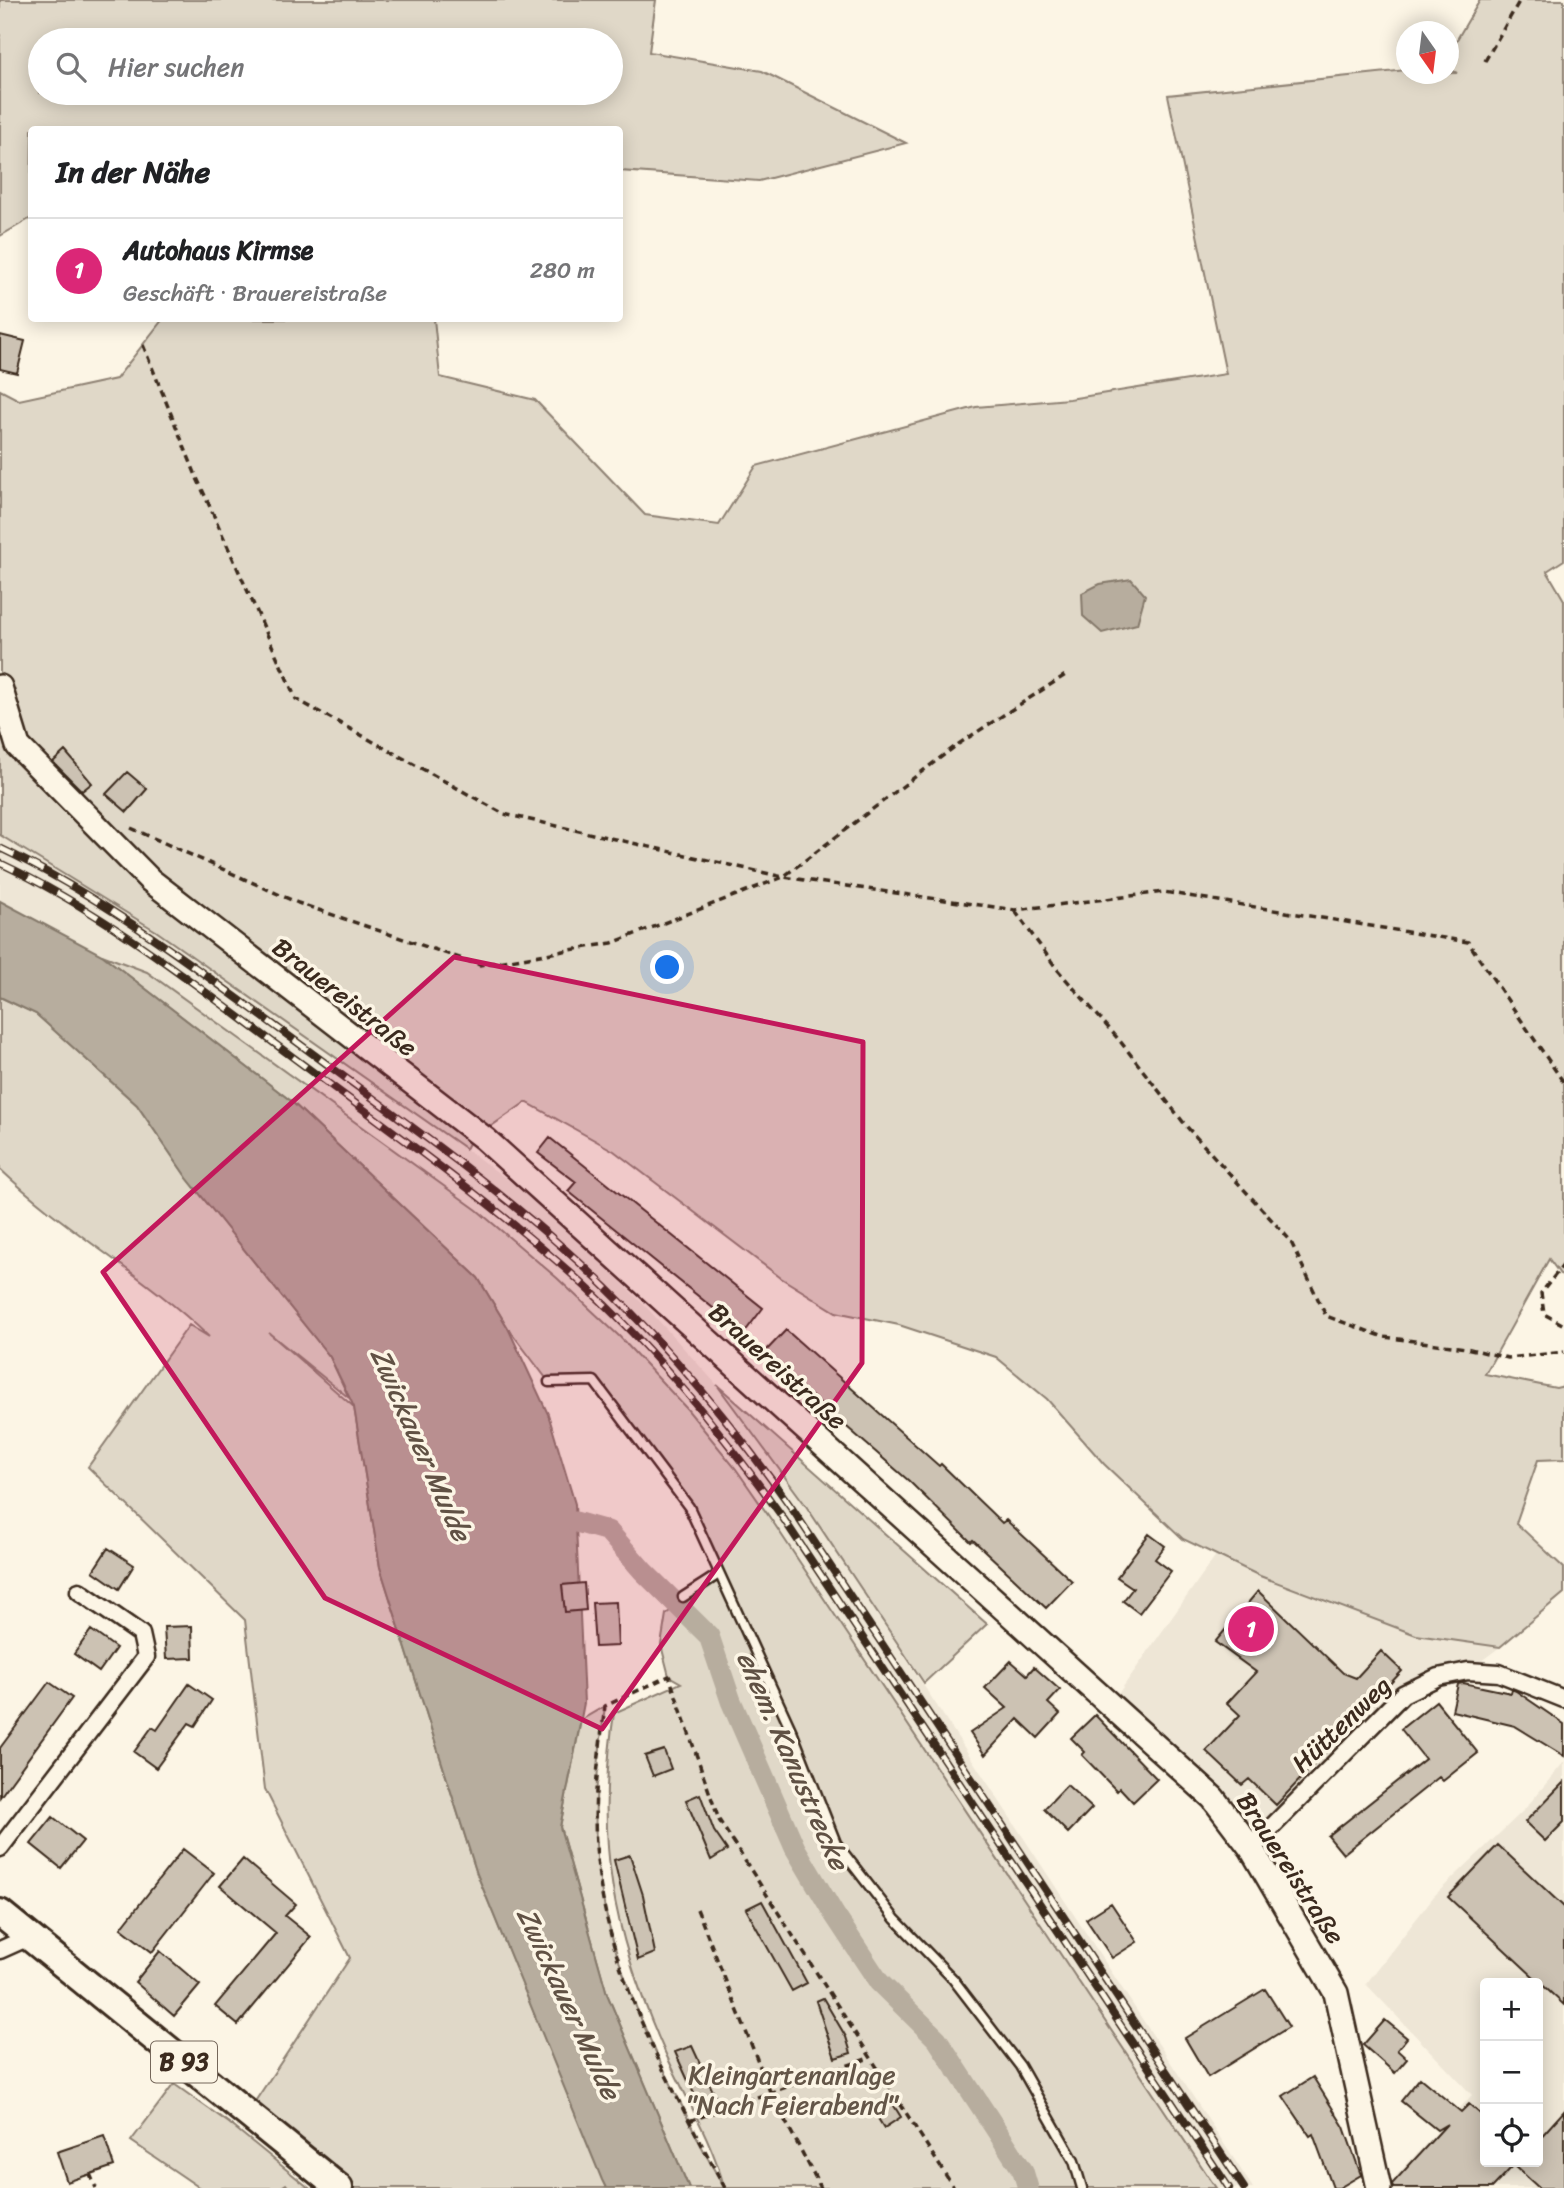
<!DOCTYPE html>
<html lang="de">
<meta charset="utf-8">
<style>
:root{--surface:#fff;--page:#f2f2f2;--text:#202124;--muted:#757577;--line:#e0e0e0;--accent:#db2777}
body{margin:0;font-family:Sriracha,sans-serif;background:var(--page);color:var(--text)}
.controls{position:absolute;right:21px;bottom:21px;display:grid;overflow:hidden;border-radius:7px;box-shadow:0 4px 18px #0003}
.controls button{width:63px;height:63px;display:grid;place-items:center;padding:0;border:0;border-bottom:2px solid var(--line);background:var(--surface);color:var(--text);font:35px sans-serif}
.compass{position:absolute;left:1396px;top:21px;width:63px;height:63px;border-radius:50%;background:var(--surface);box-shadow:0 4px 18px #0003;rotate:166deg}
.you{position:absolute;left:668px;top:968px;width:24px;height:24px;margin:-18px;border:5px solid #fff;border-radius:50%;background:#1a73e8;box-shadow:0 0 0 10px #1a73e833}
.badge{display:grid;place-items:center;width:46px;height:46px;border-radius:50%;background:var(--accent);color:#fff;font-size:23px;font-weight:700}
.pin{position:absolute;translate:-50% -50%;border:4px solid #fff;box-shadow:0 2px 7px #0006}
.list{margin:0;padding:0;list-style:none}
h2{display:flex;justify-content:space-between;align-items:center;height:91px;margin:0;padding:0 28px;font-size:30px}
h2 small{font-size:23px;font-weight:400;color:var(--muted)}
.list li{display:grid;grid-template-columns:46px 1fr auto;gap:21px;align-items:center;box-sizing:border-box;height:105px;padding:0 28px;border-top:2px solid var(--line)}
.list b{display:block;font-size:26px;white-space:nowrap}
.list p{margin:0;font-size:23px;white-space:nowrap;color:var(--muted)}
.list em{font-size:23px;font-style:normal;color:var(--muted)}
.icon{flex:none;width:38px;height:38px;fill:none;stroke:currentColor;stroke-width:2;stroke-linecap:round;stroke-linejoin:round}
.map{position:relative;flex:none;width:1564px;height:2188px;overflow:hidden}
.search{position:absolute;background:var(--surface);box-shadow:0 4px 18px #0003;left:28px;top:28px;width:595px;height:77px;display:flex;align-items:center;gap:18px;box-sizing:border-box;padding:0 24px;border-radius:38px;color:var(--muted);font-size:26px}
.panel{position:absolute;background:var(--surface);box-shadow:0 4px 18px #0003;left:28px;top:126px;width:595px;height:196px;border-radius:7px}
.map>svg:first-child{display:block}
</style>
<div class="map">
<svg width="1564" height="2188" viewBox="0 0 1564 2188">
<rect width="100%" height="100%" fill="#fcf5e5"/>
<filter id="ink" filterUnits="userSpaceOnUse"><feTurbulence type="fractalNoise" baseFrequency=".0143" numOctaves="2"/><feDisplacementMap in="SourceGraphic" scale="14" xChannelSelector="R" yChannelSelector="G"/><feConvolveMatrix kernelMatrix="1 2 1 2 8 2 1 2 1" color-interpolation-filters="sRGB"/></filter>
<g filter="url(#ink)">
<path fill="#eee6d6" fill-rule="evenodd" d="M0,835L156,931L466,1149L516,1186L588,1249L648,1309L717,1385L804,1503L1253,2188H1216L775,1525L736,1469L687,1409L619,1336L477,1210L147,972L102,955L0,900Z
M1216,1555L1260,1576L1416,1635L1500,1647L1468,1671L1403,1694L1251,1848L1111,1704Z
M1564,1762V2188H1394V2178L1472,2095L1366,1984L1434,1896L1524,1810ZM1485,1983H1538V2162H1485Z"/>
<path fill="#e0d8c8" stroke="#8e8173" stroke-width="2" fill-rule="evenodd" d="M0,0H656L649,52L762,71L906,143L759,181L620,171V130H32L31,218L0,236ZM40,40H611V93H40Z
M1480,0H1564V560L1547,571L1564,600V1275L1560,1274L1549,1259L1485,1374L1556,1388L1564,1386V1459L1538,1460L1516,1523L1564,1568V1593L1500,1647L1416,1635L1260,1576L1183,1539L1104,1464L1047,1399L996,1357L899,1325L836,1312L781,1278L614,1151L526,1102L470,1141L466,1149L156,931L0,835V390L19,400L116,379L163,319H434L440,377L535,400L645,515L719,525L756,466L976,407L1069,399L1226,374L1168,95L1406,70V74L1457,73L1449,69V53Z
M102,955L147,972L477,1210L557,1278L619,1336L687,1409L736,1469L775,1525L1216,2188H689L607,1994L560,1827L581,1720L605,1706C599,1752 594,1798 596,1844C601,1937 641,2025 682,2106C695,2133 708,2162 724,2186C711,2138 684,2095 664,2050C612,1932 595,1841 614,1713L681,1683L669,1676L661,1645L666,1614L719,1574L689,1507L594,1381L549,1382L508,1328L478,1278L291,1101Z
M0,997L36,1014L137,1105L187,1178L330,1357L349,1398L269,1333L354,1407L380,1567L477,1874L606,2188H354L252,2106L350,1958L265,1789L245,1620L88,1467L189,1325L209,1337C145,1275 65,1231 0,1169Z
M717,1385L987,1624L924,1683L804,1503Z
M174,2084L229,2123L309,2188H289L286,2184L280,2188H200L131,2141Z"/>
<path fill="#b7ad9e" stroke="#85796b" stroke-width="2" d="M1131,579L1145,595L1137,624L1102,633L1083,616L1082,593L1100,584Z
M0,901L102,955L291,1101L478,1278L508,1328L548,1414L575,1504L584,1703L560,1827L607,1994L689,2188H606L602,2180L477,1874L380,1567L354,1407L330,1357L187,1178L137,1105L36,1014L0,997Z"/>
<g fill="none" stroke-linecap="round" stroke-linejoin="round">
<path stroke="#b7ad9e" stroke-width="21" d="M576,1522L608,1531L643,1571L709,1636L731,1701L795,1848L834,1914L879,1982L937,2039L1023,2171L1028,2188"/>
</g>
<path fill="#ccc2b3" stroke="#3b2a1e" stroke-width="2" d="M0,335L25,341L17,373L0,369Z
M65,751L92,783L82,791L53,762Z
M127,772L147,789L127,812L106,794Z
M550,1138L763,1308L744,1333L568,1191L576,1182L538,1153Z
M786,1330L939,1466L941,1464L1002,1523L1006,1520L1072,1581L1046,1608L973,1540L971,1542L909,1481L763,1354Z
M1149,1534L1165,1546L1155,1559L1171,1571L1139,1613L1123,1601L1133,1588L1117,1577Z
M108,1548L134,1565L119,1589L93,1571Z
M584,1583L586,1610L565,1612L562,1585Z
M1258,1591L1343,1673L1356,1678L1381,1651L1402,1671L1276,1805L1249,1779L1242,1785L1206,1751L1240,1715L1227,1703L1256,1672L1215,1642Z
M616,1602L618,1646L595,1647L592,1603Z
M192,1626L193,1658L166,1659L164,1627Z
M91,1630L116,1648L99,1672L74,1654Z
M1011,1661L1027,1675L1034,1667L1060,1690L1048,1703L1060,1714L1038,1738L1018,1719L985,1755L970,1733L1007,1708L985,1688Z
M49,1682L72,1698L0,1797V1748Z
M1463,1683L1511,1693L1512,1689L1516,1691L1564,1724V1756L1515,1726L1452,1711L1458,1684Z
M189,1684L212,1700L195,1726L189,1723L156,1768L134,1752L152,1727L157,1730Z
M1436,1701L1478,1753L1443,1781L1439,1777L1343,1854L1328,1836L1425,1759L1401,1729Z
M1095,1715L1157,1779L1133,1802L1120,1788L1117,1791L1113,1787L1082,1755L1085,1752L1071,1738Z
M664,1750L671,1769L653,1776L645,1756Z
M1564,1782V1822L1545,1841L1525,1822Z
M1067,1785L1092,1808L1068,1833L1044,1809Z
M700,1794L714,1831L727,1850L711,1860L686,1800Z
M53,1817L83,1841L61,1868L31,1844Z
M1498,1845L1564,1907V2005L1448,1897Z
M183,1849L214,1873L152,1952L121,1928Z
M630,1855L643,1895L655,1953L638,1960L614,1860Z
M243,1859L296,1904L285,1916L311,1937L238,2025L215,2006L276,1933L220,1886Z
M762,1901L807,1983L792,1991L746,1909Z
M1111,1903L1137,1942L1112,1958L1086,1919Z
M160,1951L200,1985L174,2016L135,1982Z
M1265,1989L1289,2027L1208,2077L1185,2038Z
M823,1998L846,2037L851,2053L835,2058L816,2001Z
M1385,2020L1407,2038L1397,2050L1407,2059L1395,2073L1363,2045Z
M692,2046L717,2100L701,2109L675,2052Z
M1313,2077L1344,2127L1361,2175L1339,2188H1333L1313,2134L1310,2136L1283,2096Z
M1420,2078L1461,2112L1469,2104L1485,2118V2162H1538V2140L1564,2111V2188H1539L1514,2165L1492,2188H1393L1392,2184L1447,2124L1437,2130L1401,2101Z
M891,2101L901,2117L884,2128L874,2112Z
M104,2136L114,2166L67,2182L57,2152Z"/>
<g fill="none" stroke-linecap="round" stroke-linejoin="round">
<defs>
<path id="lane" d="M549,1382L594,1381L689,1507L793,1734L836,1843L895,1919L953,1979L1020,2066L1074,2161L1082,2188
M683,1597L719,1574"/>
<path id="street" d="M0,1848L146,1657L141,1634L79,1591
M1251,1848L1403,1694L1438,1677L1468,1671L1499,1673L1564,1699
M0,1950L29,1937"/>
<path id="secondary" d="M0,687L18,746L150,880L485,1139L1213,1798L1251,1848L1336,1993L1379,2188"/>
<path id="primary" d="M0,1913L339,2188"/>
</defs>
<use href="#lane" stroke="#3b2a1e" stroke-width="13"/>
<use href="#street" stroke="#3b2a1e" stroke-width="21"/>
<use href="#secondary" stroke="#3b2a1e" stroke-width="28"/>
<use href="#primary" stroke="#3b2a1e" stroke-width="32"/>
<path stroke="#3b2a1e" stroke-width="3.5" stroke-dasharray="7 5" stroke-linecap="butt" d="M1485,61L1520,0
M143,345L197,478L296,699L504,814L783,877L1015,910L1164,892L1468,942L1564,1083
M131,828L298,903L480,965L612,943L783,877L957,745L1067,674
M1015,911L1057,969L1120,1041L1187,1127L1290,1240L1326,1316L1384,1337L1466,1348L1508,1358L1564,1352
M1564,1264L1541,1293L1544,1314L1564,1325
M697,1909L771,2094L821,2188
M689,2121L869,2058
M90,2174L96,2188
M725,2188C668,2081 603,1968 596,1845C593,1798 599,1752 605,1706L669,1676L719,1820L954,2188"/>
<use href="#lane" stroke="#fcf5e5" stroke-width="8"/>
<use href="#street" stroke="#fcf5e5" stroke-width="16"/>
<use href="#secondary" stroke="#fcf5e5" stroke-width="23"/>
<use href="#primary" stroke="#fcf5e5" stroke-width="26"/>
<defs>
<path id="rail" d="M0,848C109,900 204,974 301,1045C391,1112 484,1177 569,1253C653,1328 726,1415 791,1507L1244,2188
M0,863C106,913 197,986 290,1055C381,1123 473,1188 558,1262C644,1336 715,1423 781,1515L1229,2188"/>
</defs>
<use href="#rail" stroke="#3b2a1e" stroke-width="8"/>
<use href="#rail" stroke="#fcf5e5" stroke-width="5" stroke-dasharray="16" stroke-linecap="butt"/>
</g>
</g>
<path fill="#c2185b" fill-opacity="0.2" stroke="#c2185b" stroke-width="5" stroke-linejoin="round" d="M454,957L863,1042L862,1363L602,1729L325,1598L103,1272Z"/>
<g text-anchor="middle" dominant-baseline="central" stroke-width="7" stroke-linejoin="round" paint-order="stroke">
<rect fill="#fcf5e5" stroke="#75675a" stroke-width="2" x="151" y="2041.5" width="66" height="41" rx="5"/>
<g font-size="24" font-weight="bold" fill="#3b2a1e">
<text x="184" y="2062">B 93</text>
</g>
<g font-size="26" fill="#3b2a1e" stroke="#fcf5e5">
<text transform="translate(345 997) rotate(38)">Brauereistraße</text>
<text transform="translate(778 1366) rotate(42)">Brauereistraße</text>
<text transform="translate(1341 1724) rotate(-44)">Hüttenweg</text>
<text transform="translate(1291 1868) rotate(57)">Brauereistraße</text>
</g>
<g font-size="26" fill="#645648" stroke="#fcf5e5">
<text x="792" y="2075">Kleingartenanlage<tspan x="792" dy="30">"Nach Feierabend"</tspan></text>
</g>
<g font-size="28" font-style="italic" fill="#605144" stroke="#fcf5e5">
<text transform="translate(421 1444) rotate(66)">Zwickauer Mulde</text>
<text transform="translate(793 1760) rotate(66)">ehem. Kanustrecke</text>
<text transform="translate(569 2003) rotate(65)">Zwickauer Mulde</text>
</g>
</g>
</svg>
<div class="controls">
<button>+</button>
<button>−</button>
<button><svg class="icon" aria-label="locate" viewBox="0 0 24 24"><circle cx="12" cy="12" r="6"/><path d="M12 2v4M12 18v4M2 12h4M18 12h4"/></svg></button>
</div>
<svg class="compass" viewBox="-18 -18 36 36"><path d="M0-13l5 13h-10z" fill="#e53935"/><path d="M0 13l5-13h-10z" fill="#757577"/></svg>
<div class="you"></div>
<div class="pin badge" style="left:1251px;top:1629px">1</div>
<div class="search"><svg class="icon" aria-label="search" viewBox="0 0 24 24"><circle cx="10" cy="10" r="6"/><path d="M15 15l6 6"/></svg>Hier suchen</div>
<section class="panel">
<h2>In der Nähe<small></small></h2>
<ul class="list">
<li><span class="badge">1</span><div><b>Autohaus Kirmse</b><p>Geschäft · Brauereistraße</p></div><em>280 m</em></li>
</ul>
</section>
</div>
